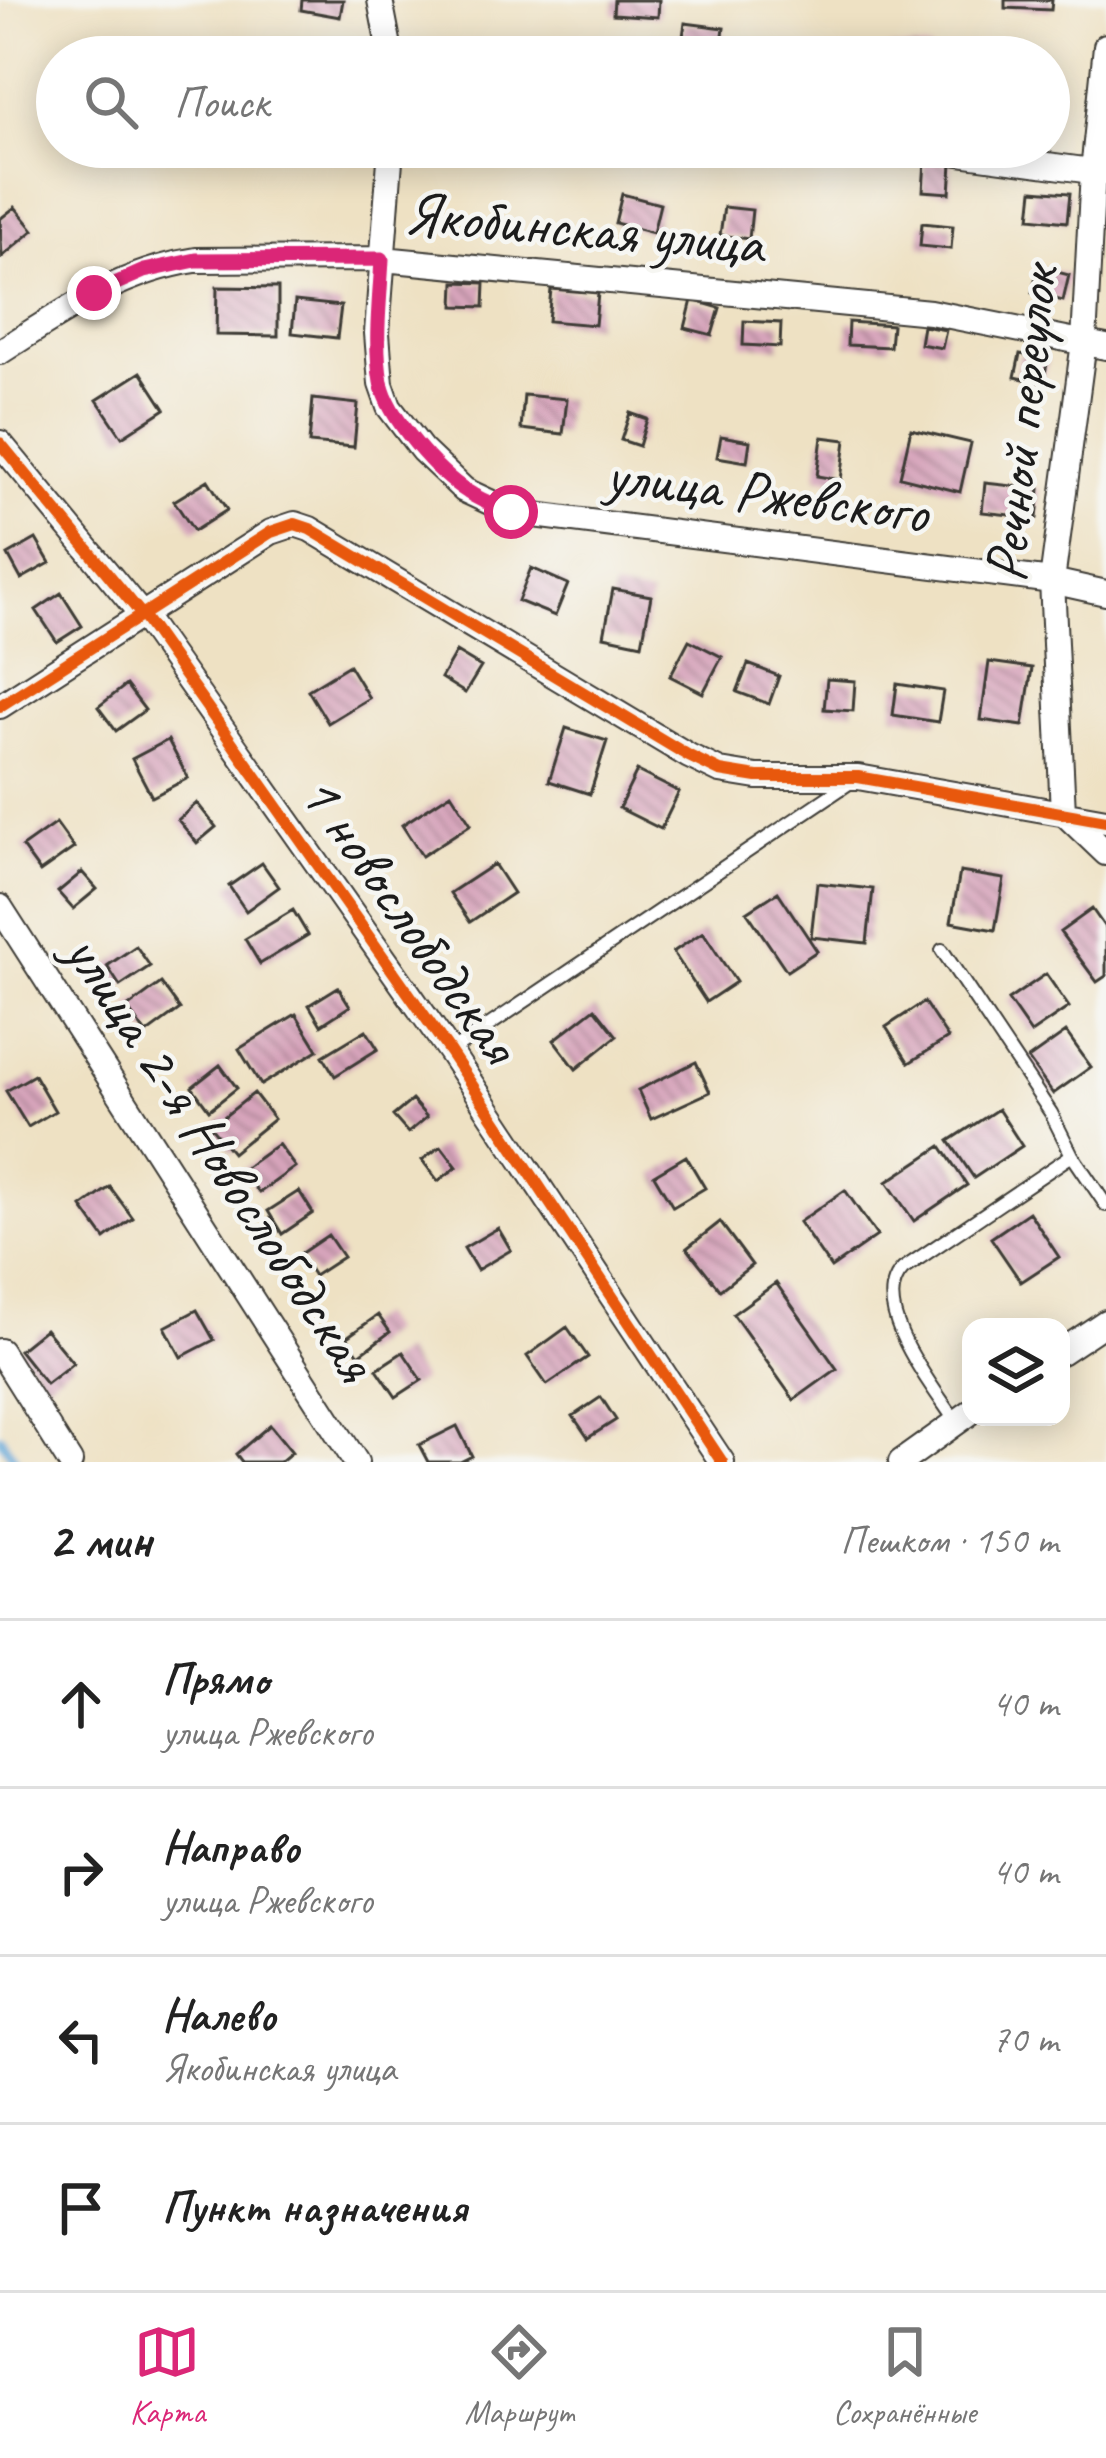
<!DOCTYPE html>
<html lang="ru">
<meta charset="utf-8">
<style>
:root{--surface:#fff;--page:#f2f2f2;--text:#222;--muted:#767676;--line:#e0e0e0;--accent:#db2777}
body{margin:0;font-family:Caveat,sans-serif;background:var(--page);color:var(--text)}
.controls{position:absolute;right:36px;bottom:36px;display:grid;overflow:hidden;border-radius:24px;box-shadow:0 6px 30px #0003}
.controls button{width:108px;height:108px;display:grid;place-items:center;padding:0;border:0;border-bottom:3px solid var(--line);background:var(--surface);color:var(--text);font:60px sans-serif}
.stop{position:absolute;width:36px;height:36px;margin:-27px;border:9px solid #db2777;border-radius:50%;background:#fff}
.stop.end{background:#db2777;border-color:#fff;box-shadow:0 3px 12px #0008}
.list{margin:0;padding:0;list-style:none}
h2{display:flex;justify-content:space-between;align-items:center;height:156px;margin:0;padding:0 48px;font-size:51px}
h2 small{font-size:39px;font-weight:400;color:var(--muted)}
.list li{display:grid;grid-template-columns:78px 1fr auto;gap:36px;align-items:center;box-sizing:border-box;height:168px;padding:0 48px;border-top:3px solid var(--line)}
.list b{display:block;font-size:45px;white-space:nowrap}
.list p{margin:0;font-size:39px;white-space:nowrap;color:var(--muted)}
.list em{font-size:39px;font-style:normal;color:var(--muted)}
.icon{flex:none;width:66px;height:66px;fill:none;stroke:currentColor;stroke-width:2;stroke-linecap:round;stroke-linejoin:round}
.map{position:relative;flex:none;width:1106px;height:1462px;overflow:hidden}
.search{position:absolute;background:var(--surface);box-shadow:0 6px 30px #0003;left:36px;right:36px;top:36px;height:132px;display:flex;align-items:center;gap:30px;box-sizing:border-box;padding:0 42px;border-radius:66px;color:var(--muted);font-size:45px}
.sheet{height:828px;background:var(--surface)}
nav{display:flex;justify-content:space-around;align-items:center;box-sizing:border-box;height:168px;border-top:3px solid var(--line);background:var(--surface);font-size:33px;color:var(--muted)}
nav a{display:grid;justify-items:center;gap:6px}
nav .on{color:var(--accent)}
.map>svg:first-child{display:block}
</style>
<div class="map">
<svg width="1106" height="1462" viewBox="0 0 1106 1462">
<defs>
<pattern id="building-back-hatch" width="6" height="6" patternUnits="userSpaceOnUse" patternTransform="scale(3)"><rect width="6" height="6" fill="#d7a4bb"/><path d="M-1 5l2 2M0 0l6 6M5-1l2 2" fill="none" stroke="#ae8597"/></pattern>
</defs>
<rect width="100%" height="100%" fill="#f6f6f2"/>
<filter id="ink" filterUnits="userSpaceOnUse"><feTurbulence type="fractalNoise" baseFrequency=".00833" numOctaves="2"/><feDisplacementMap in="SourceGraphic" scale="24" xChannelSelector="R" yChannelSelector="G"/><feConvolveMatrix kernelMatrix="1 2 1 2 8 2 1 2 1" color-interpolation-filters="sRGB"/></filter>
<filter id="wash" filterUnits="userSpaceOnUse"><feTurbulence type="fractalNoise" baseFrequency=".004" numOctaves="4" result="noise"/><feDisplacementMap in="SourceGraphic" scale="48" xChannelSelector="R" yChannelSelector="G"/><feGaussianBlur stdDeviation="2.7" result="paint"/><feColorMatrix in="noise" values="0 0 0 0 0 0 0 0 0 0 0 0 0 0 0 0 0 1.4 0 .05"/><feComposite in="paint" operator="in"/></filter>
<g filter="url(#wash)">
<rect width="100%" height="100%" fill="#eee1c3"/>
<g fill="none" stroke-linecap="round" stroke-linejoin="round">
<path stroke="#61a5d6" stroke-width="9" d="M0,1437L17,1462"/>
</g>
<g id="blocks">
<path fill="url(#building-back-hatch)" d="M302,0H343L340,17L301,10Z
M614,0H659L658,17L613,14Z
M1005,0H1052L1051,10L1005,8Z
M685,23L724,28L720,57H680Z
M888,47L931,49L930,57H887Z
M723,147H762L758,163L721,152Z
M925,161L952,163L950,193L923,191Z
M1033,190L1070,193L1067,222L1030,218Z
M622,194L660,204L653,233L615,223Z
M15,207L34,230L2,257L0,219Z
M724,207L752,210L749,239L720,235Z
M922,223L953,226L951,249L920,246Z
M1038,267L1069,275L1063,301L1032,293Z
M455,282L485,283L484,307L454,306Z
M217,287L278,288V336L216,335Z
M551,289L598,293L595,325L548,321Z
M692,300L720,308L712,335L685,328Z
M295,301L341,306L337,338L292,333Z
M744,321L781,323L780,347L743,345Z
M848,322L892,325L890,347L847,345Z
M923,326L946,330L942,348L920,344Z
M1020,354L1048,359L1043,383L1015,377Z
M141,372L165,409L122,437L97,400Z
M524,395L567,399L563,434L521,429Z
M313,399L358,404L354,447L309,443Z
M630,413L647,419L639,446L621,440Z
M911,429L971,443L960,492L900,477Z
M721,436L750,441L747,462L717,457Z
M822,437L846,440L841,480L817,476Z
M208,480L227,510L194,531L174,501Z
M985,483L1040,489L1037,518L982,512Z
M36,539L50,563L21,579L8,555Z
M531,568L568,584L555,616L518,601Z
M613,589L651,596L642,644L604,636Z
M61,593L82,626L57,642L36,610Z
M689,640L722,657L703,693L670,676Z
M456,652L481,667L465,693L441,678Z
M989,662L1032,668L1023,726L981,720Z
M748,664L779,676L769,704L737,692Z
M349,665L369,698L328,723L308,690Z
M827,679L855,681L853,711L824,709Z
M897,684L943,691L938,722L893,715Z
M126,685L145,710L116,731L98,707Z
M566,728L607,741L590,794L549,781Z
M168,740L188,778L152,797L132,759Z
M637,771L679,792L661,829L619,808Z
M451,793L471,824L422,856L402,825Z
M197,803L216,827L197,843L178,820Z
M56,823L74,848L40,872L22,847Z
M262,863L279,887L246,911L229,886Z
M494,864L513,893L470,922L450,893Z
M82,872L97,889L73,909L58,892Z
M960,872L1004,879L995,930L951,922Z
M817,883L873,889L867,943L811,937Z
M778,892L817,951L787,971L747,912Z
M1092,909L1106,929V976L1097,982L1060,932Z
M293,910L308,935L260,964L245,939Z
M703,932L736,982L706,1002L673,952Z
M136,946L150,966L120,986L107,966Z
M1046,974L1069,1007L1031,1033L1008,1000Z
M161,983L180,1009L146,1034L127,1008Z
M338,987L350,1006L321,1025L309,1005Z
M924,1002L948,1038L909,1063L886,1027Z
M595,1008L617,1036L576,1069L554,1040Z
M296,1014L318,1050L261,1085L239,1049Z
M366,1030L378,1049L335,1076L323,1056Z
M1066,1032L1091,1067L1053,1094L1028,1059Z
M696,1062L710,1092L651,1119L638,1090Z
M220,1065L237,1088L209,1110L192,1087Z
M34,1075L55,1111L28,1127L6,1091Z
M254,1093L274,1119L232,1153L211,1127Z
M412,1100L427,1117L408,1133L393,1116Z
M998,1109L1022,1146L974,1178L949,1141Z
M278,1144L295,1167L259,1193L242,1170Z
M441,1146L457,1167L438,1181L422,1160Z
M941,1146L967,1185L914,1221L887,1182Z
M686,1156L705,1188L673,1207L654,1175Z
M110,1187L133,1218L105,1239L82,1207Z
M845,1190L877,1236L831,1268L799,1222Z
M299,1191L313,1213L282,1234L268,1211Z
M1029,1212L1059,1257L1021,1282L991,1238Z
M720,1222L752,1265L720,1290L687,1248Z
M498,1228L511,1250L477,1270L464,1248Z
M328,1235L343,1257L314,1276L300,1254Z
M776,1283L837,1369L794,1400L733,1314Z
M197,1310L214,1340L181,1357L165,1327Z
M378,1315L390,1332L359,1355L347,1337Z
M567,1327L588,1357L547,1385L527,1356Z
M45,1329L73,1363L46,1384L19,1350Z
M403,1352L422,1380L396,1397L377,1369Z
M601,1397L616,1420L588,1438L573,1416Z
M270,1425L292,1452L280,1462H242L236,1454Z
M457,1426L472,1456L460,1462H428L419,1445Z"/>
</g>
</g>
<g filter="url(#ink)">
<use href="#blocks" fill-opacity="0" stroke="#3c3a35" stroke-width="3"/>
<g fill="none" stroke-linecap="round" stroke-linejoin="round">
<defs>
<path id="lane" d="M942,950L1051,1113L1072,1155
M451,1051L852,781
M956,1422C935,1389 866,1306 903,1269L1072,1155L1106,1205"/>
<path id="street" d="M380,0L391,57
M1106,46L1093,171L1084,342L1052,581L1063,812L1106,853
M391,147L377,333L381,384L389,407L422,450L464,490L511,512L1052,581L1106,593
M915,147L1106,173
M0,352C63,312 121,271 196,260L383,259L930,312L1106,347
M0,443L142,615L450,1052L722,1462
M0,706L271,532L295,524L310,529L689,756L720,771L757,777H858L1106,821
M0,907L356,1462
M0,1351L70,1462
M1061,1352L1106,1322
M901,1462L971,1412"/>
</defs>
<use href="#lane" stroke="#3c3a35" stroke-width="16"/>
<use href="#street" stroke="#3c3a35" stroke-width="28"/>
<use href="#lane" stroke="#fff" stroke-width="12"/>
<use href="#street" stroke="#fff" stroke-width="24"/>
<defs>
<path id="cycleway" d="M0,443L142,615L450,1052L722,1462
M0,706L271,532L295,524L310,529L689,756L720,771L757,777H858L1106,821"/>
</defs>
<use href="#cycleway" stroke="#f6f6f2" stroke-width="20"/>
<use href="#cycleway" stroke="#e8590c" stroke-width="12"/>
</g>
</g>
<g fill="none" stroke-linecap="round" stroke-linejoin="round" filter="url(#ink)">
<path stroke="#db2777" stroke-width="15" d="M94,293L144,271L196,260L382,259C380,300 374,342 381,382C387,417 438,473 468,492C481,501 496,506 511,512"/>
</g>
<g text-anchor="middle" dominant-baseline="central" stroke-width="9" stroke-linejoin="round" paint-order="stroke">
<g font-size="60" fill="#1c1c1c" stroke="#f6f6f2">
<text transform="translate(584 228) rotate(5)">Якобинская улица</text>
<text transform="translate(1021 424) rotate(-84)">Речной переулок</text>
<text transform="translate(767 493) rotate(7)">улица Ржевского</text>
<text transform="translate(410 918) rotate(55)">1 новослободская</text>
<text transform="translate(221 1157) rotate(57)">улица 2-я Новослободская</text>
</g>
</g>
</svg>
<div class="controls">
<button><svg class="icon" aria-label="layers" viewBox="0 0 24 24"><path d="M12 4l9 5-9 5-9-5zM3 14l9 5 9-5"/></svg></button>
</div>
<div class="stop" style="left:511px;top:512px"></div>
<div class="stop end" style="left:94px;top:293px"></div>
<div class="search"><svg class="icon" aria-label="search" viewBox="0 0 24 24"><circle cx="10" cy="10" r="6"/><path d="M15 15l6 6"/></svg>Поиск</div>
</div>
<section class="sheet">
<h2>2 мин<small>Пешком · 150 m</small></h2>
<ul class="list">
<li><svg class="icon" aria-label="ahead" viewBox="0 0 24 24"><path d="M12 20V5M6 11l6-6 6 6"/></svg><div><b>Прямо</b><p>улица Ржевского</p></div><em>40 m</em></li>
<li><svg class="icon" aria-label="right" viewBox="0 0 24 24"><path d="M7 20v-9h11M14 6l5 5-5 5"/></svg><div><b>Направо</b><p>улица Ржевского</p></div><em>40 m</em></li>
<li><svg class="icon" aria-label="left" viewBox="0 0 24 24"><path d="M17 20v-9H6M10 6l-5 5 5 5"/></svg><div><b>Налево</b><p>Якобинская улица</p></div><em>70 m</em></li>
<li><svg class="icon" aria-label="arrive" viewBox="0 0 24 24"><path d="M6 21V4h12l-3 4 3 4H6"/></svg><div><b>Пункт назначения</b></div></li>
</ul>
</section>
<nav>
<a class="on"><svg class="icon" aria-label="map" viewBox="0 0 24 24"><path d="M3 6l6-2 6 2 6-2v14l-6 2-6-2-6 2zM9 4v14M15 6v14"/></svg>Карта</a>
<a><svg class="icon" aria-label="directions" viewBox="0 0 24 24"><path d="M12 3l9 9-9 9-9-9zM9 14v-3h6M13 9l2 2-2 2"/></svg>Маршрут</a>
<a><svg class="icon" aria-label="saved" viewBox="0 0 24 24"><path d="M7 4h10v16l-5-4-5 4z"/></svg>Сохранённые</a>
</nav>
